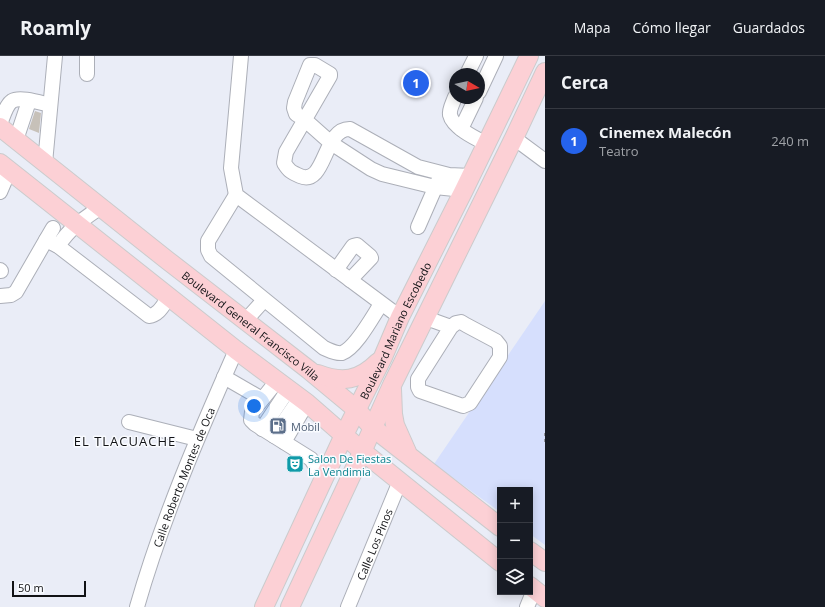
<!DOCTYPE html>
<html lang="es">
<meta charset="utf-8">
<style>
:root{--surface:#171b24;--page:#242831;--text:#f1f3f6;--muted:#9ea1a6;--line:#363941;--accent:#2563eb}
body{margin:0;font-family:"Open Sans",sans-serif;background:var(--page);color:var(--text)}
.controls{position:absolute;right:12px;bottom:12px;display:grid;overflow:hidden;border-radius:0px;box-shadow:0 2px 10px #0003}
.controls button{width:36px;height:36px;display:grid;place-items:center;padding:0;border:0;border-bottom:1px solid var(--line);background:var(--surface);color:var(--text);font:20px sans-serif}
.compass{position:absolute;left:449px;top:12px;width:36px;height:36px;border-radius:50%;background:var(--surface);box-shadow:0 2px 10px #0003;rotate:99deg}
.scale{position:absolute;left:12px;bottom:10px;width:74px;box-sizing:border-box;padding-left:4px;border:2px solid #111215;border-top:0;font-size:11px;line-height:14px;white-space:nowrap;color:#111215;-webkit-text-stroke:3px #f9fbff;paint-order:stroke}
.you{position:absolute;left:254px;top:350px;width:14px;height:14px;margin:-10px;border:3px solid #fff;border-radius:50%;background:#1a73e8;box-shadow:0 0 0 6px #1a73e833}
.badge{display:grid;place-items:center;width:26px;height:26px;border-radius:50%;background:var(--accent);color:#fff;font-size:13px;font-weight:700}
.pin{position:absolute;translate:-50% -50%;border:2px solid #fff;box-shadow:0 1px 4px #0006}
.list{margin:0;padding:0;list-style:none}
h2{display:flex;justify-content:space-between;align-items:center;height:52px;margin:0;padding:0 16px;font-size:17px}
h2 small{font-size:13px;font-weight:400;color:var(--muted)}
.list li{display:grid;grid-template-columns:26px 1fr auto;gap:12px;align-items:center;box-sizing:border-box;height:64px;padding:0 16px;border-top:1px solid var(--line)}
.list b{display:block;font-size:15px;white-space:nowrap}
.list p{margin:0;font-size:13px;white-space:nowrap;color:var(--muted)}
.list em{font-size:13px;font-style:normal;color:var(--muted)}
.icon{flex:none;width:22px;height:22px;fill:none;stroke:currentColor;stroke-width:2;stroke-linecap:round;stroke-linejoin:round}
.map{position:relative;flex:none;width:545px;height:551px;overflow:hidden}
header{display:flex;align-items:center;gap:24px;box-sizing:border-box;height:56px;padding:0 20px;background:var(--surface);border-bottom:1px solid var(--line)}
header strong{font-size:19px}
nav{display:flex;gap:22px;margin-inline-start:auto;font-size:14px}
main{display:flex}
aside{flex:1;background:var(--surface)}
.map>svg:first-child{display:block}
</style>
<header>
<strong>Roamly</strong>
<nav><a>Mapa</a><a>Cómo llegar</a><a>Guardados</a></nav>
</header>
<main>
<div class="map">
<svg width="545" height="551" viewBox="0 0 545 551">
<rect width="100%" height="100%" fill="#eaedf7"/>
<path fill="#d6dffd" d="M545,245V489L530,478V434H500V456L434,408Z"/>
<path fill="#c7c1b9" d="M35,55L41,57L39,77L29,73Z"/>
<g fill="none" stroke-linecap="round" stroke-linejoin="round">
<defs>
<g id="minor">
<path d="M241,0L231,112L236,139L400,261"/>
<path d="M87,18V0"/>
<path d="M467,18L476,0"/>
<path d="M479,36L496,0"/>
<path d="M455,41C453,47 449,53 450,59C453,72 477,83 487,88"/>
<path d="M0,68C3,61 6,49 12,45C20,40 41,47 50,49"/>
<path d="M461,73L476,42"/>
<path d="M514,82L545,105"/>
<path d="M16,84L29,45"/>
<path d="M45,107L55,0"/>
<path d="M464,134L435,131L382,118L371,113L331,87L304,63L296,58L294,52L295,46L310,9H315L330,18V20L286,96L284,107C289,115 291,116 300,120C326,131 323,72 350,73L418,111L449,119L471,120"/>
<path d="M0,136L9,115"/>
<path d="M236,139L208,185V194L211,200L324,292C329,294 336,298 342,297C356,292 373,260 381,248"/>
<path d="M418,171L439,123"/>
<path d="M46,184L53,172"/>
<path d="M58,190C72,170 82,164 101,151"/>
<path d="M0,214L1,215"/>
<path d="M336,214L353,190L357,189L370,200L371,202L350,224"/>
<path d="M0,240L11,239L16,236L46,184L58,190L149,260C159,259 163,249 169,241"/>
<path d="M426,262L451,271L456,267L461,266L466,269L496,285L500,290V301L470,347L463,350L420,335L418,331V323L451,271"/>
<path d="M246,264L264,244"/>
<path d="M224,321L262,343"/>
<path d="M277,325L252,356L251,364L255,368L311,403L317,413L325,420"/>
<path d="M129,366L197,383"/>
<path d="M262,373L288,334"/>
<path d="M274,380L300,342"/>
<path d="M284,386L307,347"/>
<path id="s1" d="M137,551C162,463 199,378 236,294"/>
<path id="s2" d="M348,551L400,425"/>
<path d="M527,551L534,534"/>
</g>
<g id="major">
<path id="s3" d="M0,71L167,204L309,314L356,353L372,371L500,471"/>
<path d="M0,107L236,294L307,347L362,395L500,506"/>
<path d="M318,318C342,327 359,325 378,306"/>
<path d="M392,333L393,358L395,369L407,396"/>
<path d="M530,495L545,506"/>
<path d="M530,530L545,542"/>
<path id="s4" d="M264,551L344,379L383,301L400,261L464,134L529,0"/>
<path d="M290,551L353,416L392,329L514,82L545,16"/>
</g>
</defs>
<use href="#minor" stroke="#acafb8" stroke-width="16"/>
<use href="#major" stroke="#cbcbcc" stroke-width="20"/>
<path stroke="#95979f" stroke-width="2" stroke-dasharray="3 3" stroke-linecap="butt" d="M545,377V388"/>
<use href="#minor" stroke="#fff" stroke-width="14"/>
<use href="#major" stroke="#fcd0d5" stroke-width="18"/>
</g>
<defs>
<symbol id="fuel-square" viewBox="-11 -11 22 22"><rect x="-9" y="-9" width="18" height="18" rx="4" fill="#5c6f8a" stroke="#f9fbff"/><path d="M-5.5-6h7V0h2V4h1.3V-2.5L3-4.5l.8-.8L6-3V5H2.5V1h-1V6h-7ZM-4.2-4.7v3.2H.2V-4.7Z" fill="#fff"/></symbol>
<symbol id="theatre-square" viewBox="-11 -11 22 22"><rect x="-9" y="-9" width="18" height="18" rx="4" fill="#0f9aa8" stroke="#f9fbff"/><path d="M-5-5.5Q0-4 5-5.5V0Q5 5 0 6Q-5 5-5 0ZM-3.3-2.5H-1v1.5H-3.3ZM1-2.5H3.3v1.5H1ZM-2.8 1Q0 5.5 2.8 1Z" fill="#fff"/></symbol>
</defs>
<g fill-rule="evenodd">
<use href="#fuel-square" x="268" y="360" width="20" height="20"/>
<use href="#theatre-square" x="285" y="398" width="20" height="20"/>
</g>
<g text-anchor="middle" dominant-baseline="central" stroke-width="3" stroke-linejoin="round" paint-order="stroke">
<g font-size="11" fill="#111215" stroke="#f9fbff">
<text stroke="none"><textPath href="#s3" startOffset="320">Boulevard General Francisco Villa</textPath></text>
<text stroke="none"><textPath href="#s4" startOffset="306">Boulevard Mariano Escobedo</textPath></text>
<text stroke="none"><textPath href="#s1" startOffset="138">Calle Roberto Montes de Oca</textPath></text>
<text stroke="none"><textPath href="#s2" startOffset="68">Calle Los Pinos</textPath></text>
</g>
<g font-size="11" fill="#4e5e75" stroke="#f9fbff" text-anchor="start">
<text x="291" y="370">Mobil</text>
</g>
<g font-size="11" fill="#0d838f" stroke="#f9fbff" text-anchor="start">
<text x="308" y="402">Salon De Fiestas<tspan x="308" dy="13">La Vendimia</tspan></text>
</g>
<g font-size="13" letter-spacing="1" fill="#111215" stroke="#f9fbff">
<text x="125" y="385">EL TLACUACHE</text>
</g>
</g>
</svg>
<div class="controls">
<button>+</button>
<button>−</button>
<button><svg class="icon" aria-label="layers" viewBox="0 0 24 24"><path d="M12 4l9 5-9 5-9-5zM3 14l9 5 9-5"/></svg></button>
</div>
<svg class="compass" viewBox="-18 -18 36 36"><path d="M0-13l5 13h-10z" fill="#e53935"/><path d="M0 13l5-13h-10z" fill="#9ea1a6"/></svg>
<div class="scale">50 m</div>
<div class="you"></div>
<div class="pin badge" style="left:416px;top:27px">1</div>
</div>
<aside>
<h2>Cerca<small></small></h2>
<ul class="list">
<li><span class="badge">1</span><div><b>Cinemex Malecón</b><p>Teatro</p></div><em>240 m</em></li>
</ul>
</aside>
</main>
